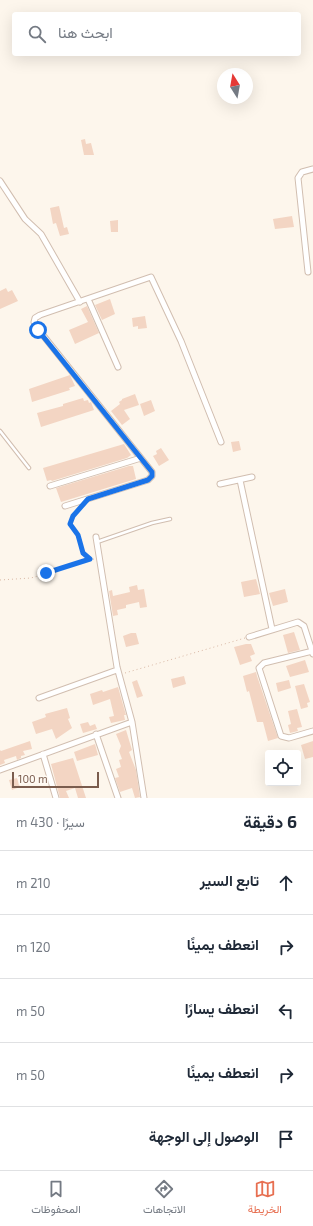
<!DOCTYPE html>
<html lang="ar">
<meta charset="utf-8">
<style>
:root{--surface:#fff;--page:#f2f2f3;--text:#1f2937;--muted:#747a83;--line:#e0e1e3;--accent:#e76f51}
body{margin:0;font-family:"Exo 2",Vazirmatn,sans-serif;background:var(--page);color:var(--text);direction:rtl}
.controls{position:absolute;right:12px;bottom:12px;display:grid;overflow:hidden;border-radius:4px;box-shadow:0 4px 16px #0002}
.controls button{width:36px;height:36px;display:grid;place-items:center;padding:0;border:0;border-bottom:1px solid var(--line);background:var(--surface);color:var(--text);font:20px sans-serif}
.compass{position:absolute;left:217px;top:68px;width:36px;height:36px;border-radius:50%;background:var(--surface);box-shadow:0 4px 16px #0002;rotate:349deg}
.scale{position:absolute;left:12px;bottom:10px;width:87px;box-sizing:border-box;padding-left:4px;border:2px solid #7a5c4d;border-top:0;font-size:11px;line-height:14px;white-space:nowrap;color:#7a5c4d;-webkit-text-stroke:3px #fffaf3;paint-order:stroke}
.stop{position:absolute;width:12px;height:12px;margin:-9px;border:3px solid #1a73e8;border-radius:50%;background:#fff}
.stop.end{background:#1a73e8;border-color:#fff;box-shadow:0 1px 4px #0008}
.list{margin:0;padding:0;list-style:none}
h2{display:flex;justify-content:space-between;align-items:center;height:52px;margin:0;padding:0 16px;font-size:17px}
h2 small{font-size:13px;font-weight:400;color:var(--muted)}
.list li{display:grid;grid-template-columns:26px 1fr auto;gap:12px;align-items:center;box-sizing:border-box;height:64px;padding:0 16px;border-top:1px solid var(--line)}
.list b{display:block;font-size:15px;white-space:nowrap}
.list em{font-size:13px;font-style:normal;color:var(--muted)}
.icon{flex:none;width:22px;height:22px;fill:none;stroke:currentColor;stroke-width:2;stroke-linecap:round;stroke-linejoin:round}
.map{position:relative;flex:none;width:313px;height:798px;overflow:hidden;direction:ltr}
.search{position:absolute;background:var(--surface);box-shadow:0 4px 16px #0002;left:12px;right:12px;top:12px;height:44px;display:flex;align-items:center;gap:10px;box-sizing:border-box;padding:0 14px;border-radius:4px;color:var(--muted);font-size:15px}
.sheet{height:372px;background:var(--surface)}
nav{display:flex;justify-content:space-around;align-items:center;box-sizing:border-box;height:56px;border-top:1px solid var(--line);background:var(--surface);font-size:11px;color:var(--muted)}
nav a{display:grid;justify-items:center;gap:2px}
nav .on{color:var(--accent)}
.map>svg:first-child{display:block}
</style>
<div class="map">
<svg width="313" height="798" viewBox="0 0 313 798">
<rect width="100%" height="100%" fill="#fdf6ec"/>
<path fill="#f3d5c3" d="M85,139L86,144L91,143L94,155H84L81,140Z
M59,206L64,228L67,227L69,234L60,236L56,223L53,224L50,208Z
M292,216L294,227L275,229L273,219Z
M118,220V232H111L110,221Z
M6,288L8,292L12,290L18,301L0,309V291Z
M110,299L115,314L102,320L95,305Z
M87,306L99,333L75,344L69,330L88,322L81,309Z
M145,316L147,328L138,329V326L133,327L132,318Z
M70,375L75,386L69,388L70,390L32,402L29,389Z
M135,394L139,405L124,410L130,419L122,425L111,411L120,404L119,402L122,400V399Z
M83,398L84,401L88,400L89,403L91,402L94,410L41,427L37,413L63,406V404Z
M151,400L155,411L144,416L140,404Z
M239,441L241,450L233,452L231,442Z
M124,444L131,455L127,458L52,481L51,480L47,481L43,468Z
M161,448L169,460L159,466L153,456L157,454L156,451Z
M129,466H133L136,479L61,502L56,488Z
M256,579L260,594L244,597L241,582Z
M137,585L138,590L144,589L147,607L140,608L139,602L126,605V608L117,610L118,615L113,616L109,591L112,590L113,596L130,592L129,587Z
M285,589L288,602L273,606L269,593Z
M294,632L300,650L288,653L283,635Z
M131,633H136L139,644L126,647L123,636Z
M246,644H251L255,654L250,656L252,661L240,665L234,647Z
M305,660L309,672L290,677L286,666Z
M256,672L257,676L278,738L268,741L263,722H257L249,691L247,692L243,676Z
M184,676L186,684L173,688L171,679Z
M137,680L143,696L137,698L132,682Z
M289,680L291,688L278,692L276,683Z
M304,684L310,702L307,703L308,707L301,709L295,686Z
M118,687L126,715H124L125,720L111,723L109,717L114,716L110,699L93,705L90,694L102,690L103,692Z
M67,708L70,718L68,719L72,728L56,739L52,729L36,734L32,722L46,717L45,714Z
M297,709L302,727L297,728L298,731L290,733L288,725L291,724L288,711Z
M88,722L90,726L95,724L97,729L83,733L80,724Z
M126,730L132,750L129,752L136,770L140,797L135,798L132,788L120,792L115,778L119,777L116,769L121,767L119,760L122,759L119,751L121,746L116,734Z
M30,741L32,749L23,751L25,755L21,756V758L17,760L16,756L4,760L5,763L0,765V750L1,751Z
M313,741V757L305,759L301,745Z
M95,744L98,755L77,761L74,752Z
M73,758L86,798H78L75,788L66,791L69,798H60L51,764Z
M17,778L20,787L12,790L9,780Z"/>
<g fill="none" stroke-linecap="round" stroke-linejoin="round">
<defs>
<path id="lane" d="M0,431L29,468
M97,542L152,523L170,519"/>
<path id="street" d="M0,181L25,219L41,234L80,302
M308,272L298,178L302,172L313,169
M88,299L118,367
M240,480L272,629
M220,484L252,477
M50,486L141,458
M65,506L148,480L152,476V472L42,334L34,322L35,318L40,315L151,277L181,341L221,442
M96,537L117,667L132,722L144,798
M249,637L298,622L304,626L313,654
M313,651L264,663L259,668L281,736L289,738L313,731
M39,698L117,670
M96,734L118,798
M43,754L56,798
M0,770L132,722"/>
</defs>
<use href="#lane" stroke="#d1beb0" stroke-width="4.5"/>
<use href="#street" stroke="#d1beb0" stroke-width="7"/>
<path stroke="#d9b8a5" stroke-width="1" stroke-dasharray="1 3" stroke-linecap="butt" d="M82,507L73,516L70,525L78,535L83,553L90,559
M0,580L31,578L94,559
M125,673L245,638"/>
<use href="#lane" stroke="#fff" stroke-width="2.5"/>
<use href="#street" stroke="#fff" stroke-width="5"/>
</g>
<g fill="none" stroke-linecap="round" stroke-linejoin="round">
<path stroke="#1a73e8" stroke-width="5" d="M38,330L152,472V476L148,480L88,499L73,516L70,524L78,535L83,553L90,559L46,573"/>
</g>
</svg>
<div class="controls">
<button><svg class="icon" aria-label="locate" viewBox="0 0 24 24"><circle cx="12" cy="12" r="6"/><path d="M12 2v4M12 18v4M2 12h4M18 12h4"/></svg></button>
</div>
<svg class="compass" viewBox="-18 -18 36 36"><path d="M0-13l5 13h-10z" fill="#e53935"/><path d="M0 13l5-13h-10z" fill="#747a83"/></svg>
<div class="scale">100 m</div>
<div class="stop" style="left:38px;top:330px"></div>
<div class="stop end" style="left:46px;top:573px"></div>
<div class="search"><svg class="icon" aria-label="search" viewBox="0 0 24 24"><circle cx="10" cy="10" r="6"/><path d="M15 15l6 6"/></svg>ابحث هنا</div>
</div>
<section class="sheet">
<h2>6 دقيقة<small>سيرًا · 430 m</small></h2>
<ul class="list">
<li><svg class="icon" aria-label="ahead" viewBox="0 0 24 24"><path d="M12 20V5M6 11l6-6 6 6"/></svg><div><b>تابع السير</b></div><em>210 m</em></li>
<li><svg class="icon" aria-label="right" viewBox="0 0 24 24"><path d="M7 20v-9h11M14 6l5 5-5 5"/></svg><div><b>انعطف يمينًا</b></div><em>120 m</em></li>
<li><svg class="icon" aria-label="left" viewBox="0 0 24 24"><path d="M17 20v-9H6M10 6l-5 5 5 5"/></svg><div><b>انعطف يسارًا</b></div><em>50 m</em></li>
<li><svg class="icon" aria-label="right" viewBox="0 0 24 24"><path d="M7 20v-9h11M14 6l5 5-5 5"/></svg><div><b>انعطف يمينًا</b></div><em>50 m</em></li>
<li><svg class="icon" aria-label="arrive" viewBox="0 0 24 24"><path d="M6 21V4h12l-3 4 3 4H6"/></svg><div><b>الوصول إلى الوجهة</b></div></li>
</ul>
</section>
<nav>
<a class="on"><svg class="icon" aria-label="map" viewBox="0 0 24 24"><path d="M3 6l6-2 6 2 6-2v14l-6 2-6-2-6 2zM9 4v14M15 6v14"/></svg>الخريطة</a>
<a><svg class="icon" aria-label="directions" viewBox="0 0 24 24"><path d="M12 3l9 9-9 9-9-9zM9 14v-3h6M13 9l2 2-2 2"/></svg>الاتجاهات</a>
<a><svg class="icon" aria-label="saved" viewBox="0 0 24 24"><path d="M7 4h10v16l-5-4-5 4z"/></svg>المحفوظات</a>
</nav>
